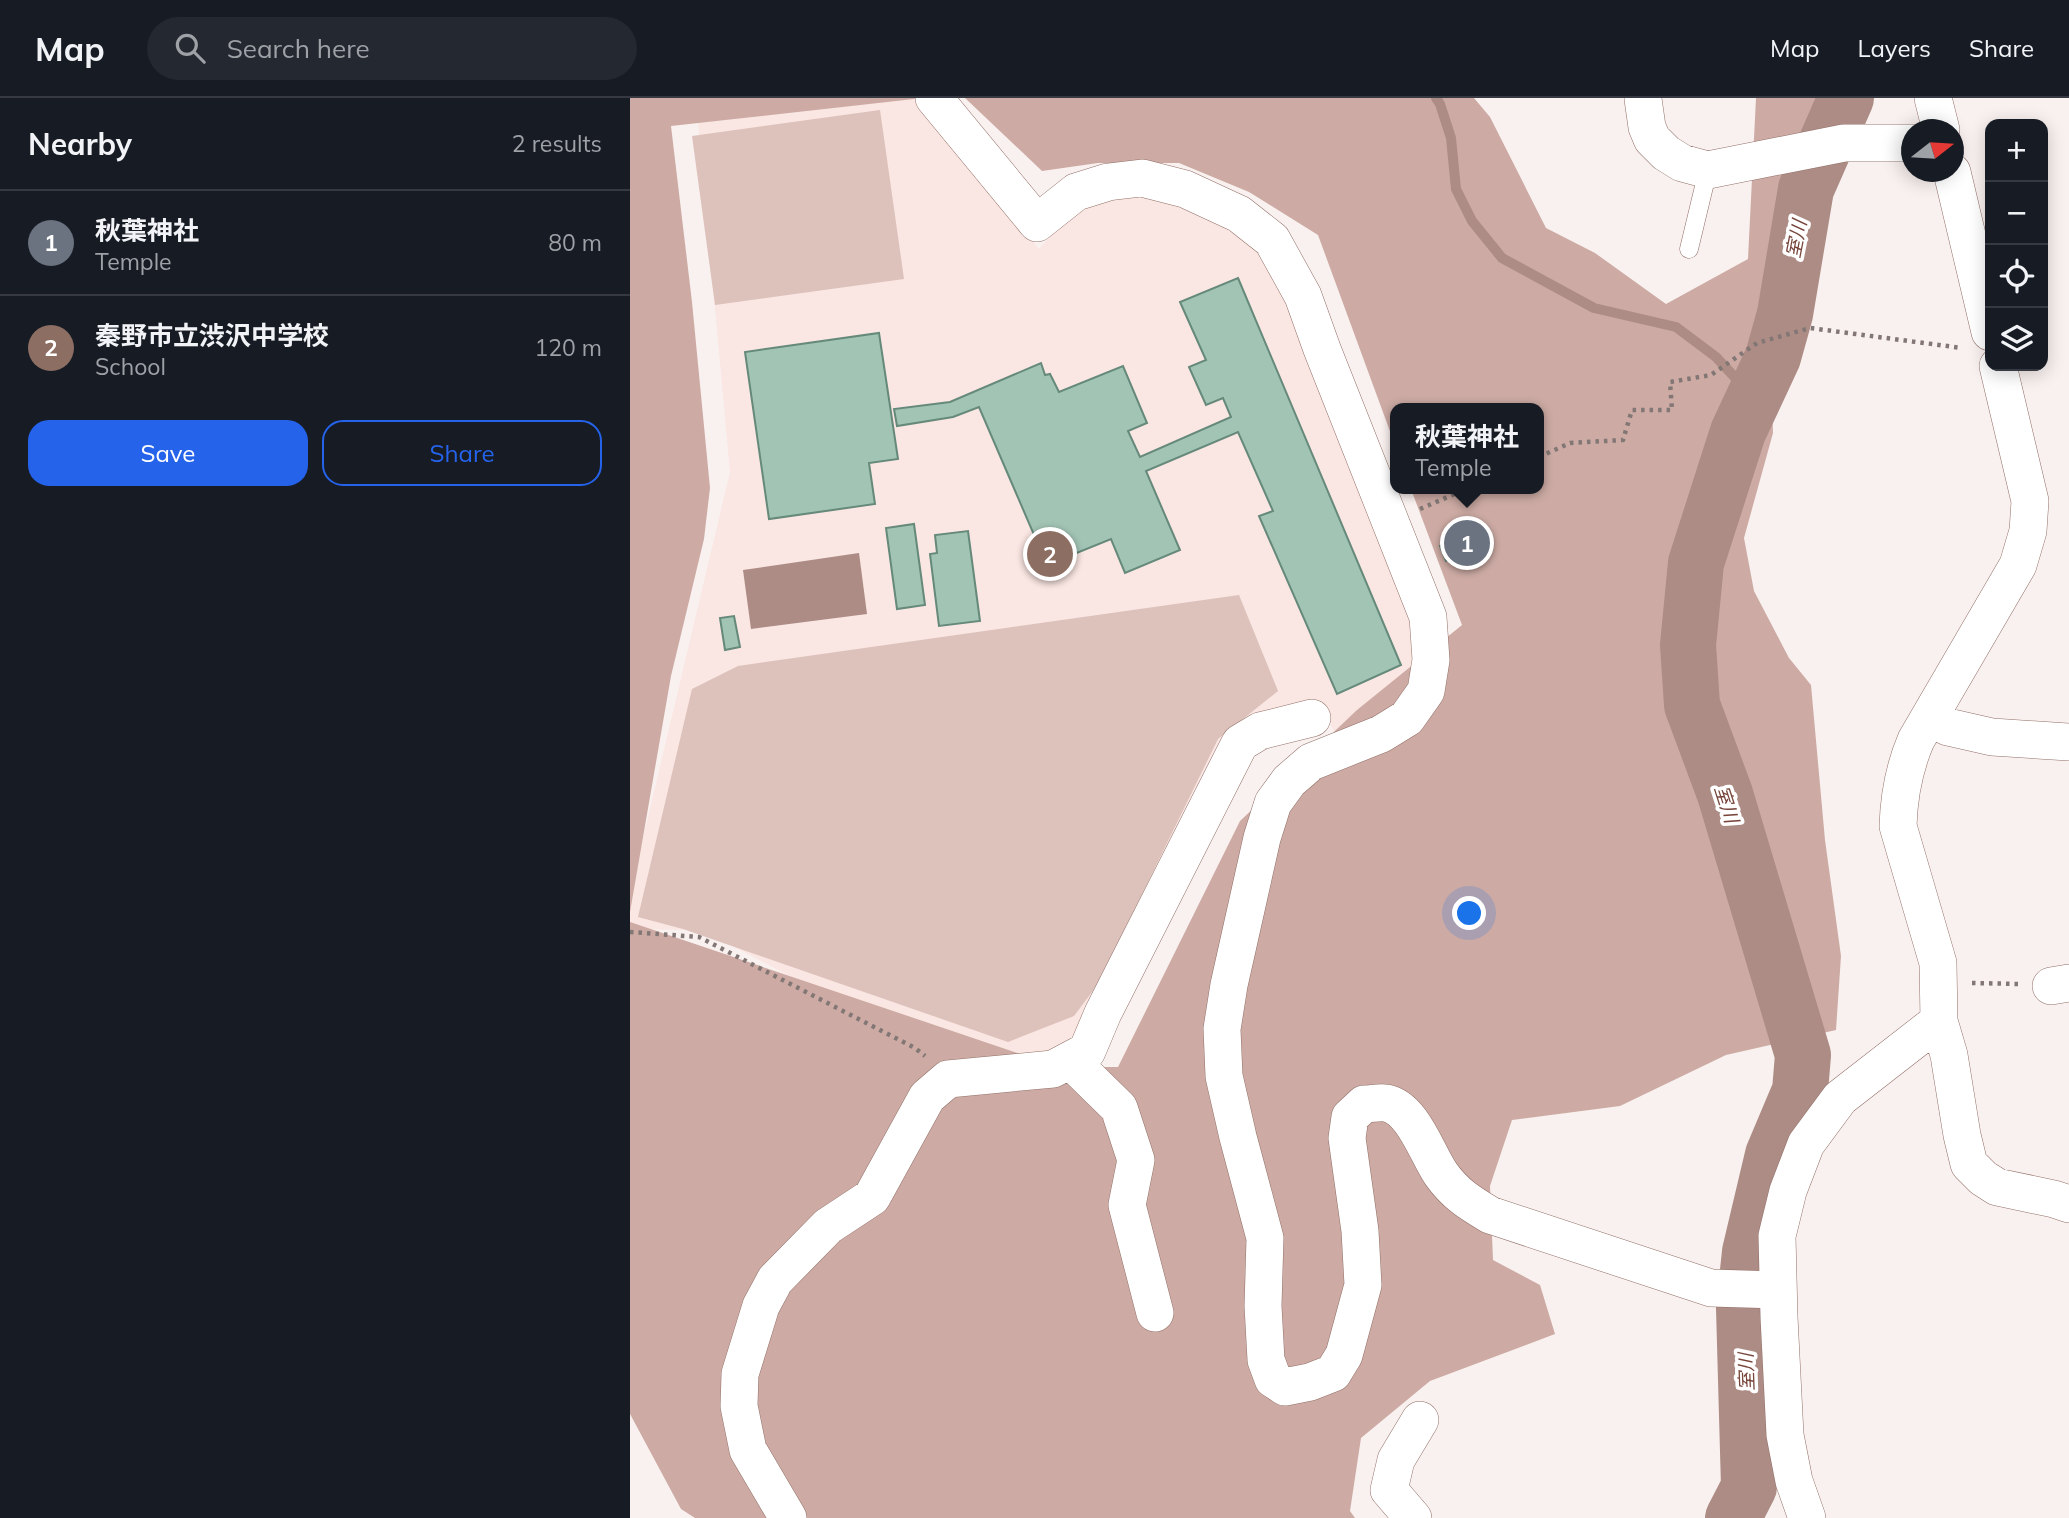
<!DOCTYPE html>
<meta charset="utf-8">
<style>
:root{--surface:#171b24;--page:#242831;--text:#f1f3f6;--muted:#9ea1a6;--line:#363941;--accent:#2563eb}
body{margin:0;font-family:Mulish,"Noto Sans JP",sans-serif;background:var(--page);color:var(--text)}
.controls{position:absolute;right:21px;top:21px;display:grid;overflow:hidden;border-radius:14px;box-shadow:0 4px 18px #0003}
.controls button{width:63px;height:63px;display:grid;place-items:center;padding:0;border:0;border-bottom:2px solid var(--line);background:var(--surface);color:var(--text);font:35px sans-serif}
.compass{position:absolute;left:1271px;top:21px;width:63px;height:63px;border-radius:50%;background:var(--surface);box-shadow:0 4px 18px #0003;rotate:73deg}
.you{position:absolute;left:840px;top:816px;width:24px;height:24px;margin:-18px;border:5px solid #fff;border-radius:50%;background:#1a73e8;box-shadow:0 0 0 10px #1a73e833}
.badge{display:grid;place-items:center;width:46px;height:46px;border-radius:50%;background:var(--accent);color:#fff;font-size:23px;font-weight:700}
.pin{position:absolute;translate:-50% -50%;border:4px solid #fff;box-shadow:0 2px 7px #0006}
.popup{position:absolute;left:760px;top:305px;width:154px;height:91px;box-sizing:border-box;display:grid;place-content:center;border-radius:14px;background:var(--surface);filter:drop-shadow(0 2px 5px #0005);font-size:23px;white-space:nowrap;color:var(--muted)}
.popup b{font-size:26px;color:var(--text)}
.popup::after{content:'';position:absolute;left:50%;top:100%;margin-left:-14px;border:14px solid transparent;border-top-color:var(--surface)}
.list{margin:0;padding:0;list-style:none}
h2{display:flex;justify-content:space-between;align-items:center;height:91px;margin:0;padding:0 28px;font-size:30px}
h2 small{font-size:23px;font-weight:400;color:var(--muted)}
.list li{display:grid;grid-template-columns:46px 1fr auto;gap:21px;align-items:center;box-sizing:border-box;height:105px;padding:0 28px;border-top:2px solid var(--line)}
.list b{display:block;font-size:26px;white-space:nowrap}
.list p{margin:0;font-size:23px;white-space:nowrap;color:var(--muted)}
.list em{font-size:23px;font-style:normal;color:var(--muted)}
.actions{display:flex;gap:14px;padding:21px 28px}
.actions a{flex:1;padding:16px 0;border:2px solid var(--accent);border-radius:21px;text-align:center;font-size:24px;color:var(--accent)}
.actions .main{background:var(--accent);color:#fff}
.icon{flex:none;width:38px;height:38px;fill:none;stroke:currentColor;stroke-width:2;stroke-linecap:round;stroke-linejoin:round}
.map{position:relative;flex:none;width:1439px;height:1420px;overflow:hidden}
header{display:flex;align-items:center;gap:42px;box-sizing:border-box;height:98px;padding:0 35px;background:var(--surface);border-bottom:2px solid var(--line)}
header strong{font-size:33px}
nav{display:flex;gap:38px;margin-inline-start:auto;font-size:24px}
.search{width:490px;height:63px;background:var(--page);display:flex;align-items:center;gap:18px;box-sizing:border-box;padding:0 24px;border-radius:38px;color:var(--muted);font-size:26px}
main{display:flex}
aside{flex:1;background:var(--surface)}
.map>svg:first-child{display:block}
</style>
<header>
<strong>Map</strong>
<div class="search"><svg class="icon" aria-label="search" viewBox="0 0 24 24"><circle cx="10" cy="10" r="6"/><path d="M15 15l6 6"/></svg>Search here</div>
<nav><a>Map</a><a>Layers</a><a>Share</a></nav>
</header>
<main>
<aside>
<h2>Nearby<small>2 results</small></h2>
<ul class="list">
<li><span class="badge" style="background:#6b7280">1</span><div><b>秋葉神社</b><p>Temple</p></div><em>80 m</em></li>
<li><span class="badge" style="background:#8d6e63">2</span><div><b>秦野市立渋沢中学校</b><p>School</p></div><em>120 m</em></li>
</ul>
<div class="actions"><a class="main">Save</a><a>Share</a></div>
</aside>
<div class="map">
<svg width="1439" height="1420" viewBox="0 0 1439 1420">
<rect width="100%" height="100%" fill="#f9f1ef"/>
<path fill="#fae6e2" d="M286,0L409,151L451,103L505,91L607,128L647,171L792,538L783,595L721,638L703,632L691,605L620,629L443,952L407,966L285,944L72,832L0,831V795L100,374L68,24Z"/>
<path fill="#ddc1bb" d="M250,12L274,181L85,207L62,38Z
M609,497L648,593L588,641L468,886L444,918L378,944L53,831L8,819L62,591L108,568Z"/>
<path fill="#cdaba4" d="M0,0H293L41,28L62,204L80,390L74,441L41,578L0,814Z
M335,0H844L860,19L916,130L965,155L1036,206L1118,161L1126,0H1191L1137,169L1143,335L1114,440L1124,493L1159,560L1181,587L1195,742L1211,858L1206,932L1096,957L990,1008L882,1022L860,1088L863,1162L910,1187L925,1236L800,1283L731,1340L720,1413L725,1420H65L51,1411L0,1316V824L417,965L456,969H488L610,723L727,612L832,527L781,391H909V310H765V347L688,137L619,94L549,65H468L412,73Z"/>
<path fill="#ad8c85" d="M229,455L237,516L121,531L113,472Z"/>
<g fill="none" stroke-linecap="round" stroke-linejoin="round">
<path stroke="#ad8c85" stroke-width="10" d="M806,0L810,6L821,40L826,91L842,123L872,160L964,210L1046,229L1086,259L1124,300"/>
<path stroke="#ad8c85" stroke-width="56" d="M1103,1420L1119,1389L1114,1210L1120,1154L1143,1057L1170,993L1173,957L1095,696L1062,607L1058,547L1066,465L1108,334L1143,259L1155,216L1176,91L1216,0"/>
</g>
<path fill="#a2c4b5" stroke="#65897a" stroke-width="2" d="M608,180L771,567L707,596L629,418L643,413L608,334L516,373L550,452L495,475L481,441L417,467L349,309L323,319L267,328L264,311L320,304L411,265L415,277L420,276L429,294L493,268L517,325L498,333L510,359L601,319L593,300L576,307L559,269L576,262L550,204Z
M249,235L268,361L239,365L245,406L139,421L115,254Z
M846,425L849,432L855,430L861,444L855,447L858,453L831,464L828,458L816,463L810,448L821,443L820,438Z
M284,426L295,507L267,511L256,430Z
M338,433L350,523L309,528L300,456L307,455L305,437Z
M104,518L110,549L95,552L90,520Z"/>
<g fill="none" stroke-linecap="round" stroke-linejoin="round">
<defs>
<path id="service" d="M1059,151L1078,72"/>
<path id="minor" d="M304,0L407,125L446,94L478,84L512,80L555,91L609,116L642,142L673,198L692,251L798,519L801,562L796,593L777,620L751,636L681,664L659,683L643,705L632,740L599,887L592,931L594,978L608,1039L635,1140L633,1208L636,1262L643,1281L655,1289L680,1284L703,1275L714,1257L733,1187L730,1133L717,1040L720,1019L734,1006C741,1006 749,1004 756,1005C783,1010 797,1056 811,1076C825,1096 840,1105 860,1117L1081,1190L1148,1192
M1303,0L1311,32
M1013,1L1017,29L1022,41L1036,55L1052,65L1078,72L1214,45H1282
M1322,74L1360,234
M1299,620L1318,629L1362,639L1439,644
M1421,888L1439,885
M1309,923L1319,957L1332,1037L1339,1066L1353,1080L1367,1089L1424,1101L1439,1106
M440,962L489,1010L506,1062L497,1107L525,1215
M158,1420L118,1352L109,1308L110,1276L131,1208L145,1182L198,1128L242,1099L297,999L318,981L423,971L457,953L473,915L610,645L630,633L682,620
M783,1420L759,1392L766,1362L790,1322
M1177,1420L1164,1383L1155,1337L1149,1219L1147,1138L1158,1093L1176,1046L1210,1000L1309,923L1308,865L1268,728C1269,697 1274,670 1286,642L1388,467L1398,433L1400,403L1368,268"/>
</defs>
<use href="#service" stroke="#927068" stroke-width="19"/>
<use href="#minor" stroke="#927068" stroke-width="38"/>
<path stroke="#827774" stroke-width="4.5" stroke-dasharray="3.5 5" stroke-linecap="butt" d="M909,359L940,345L993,342L1002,312H1042L1040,284L1081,277L1127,245L1180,230L1332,250
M790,411L836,391
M0,834L69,839L285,950L295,958
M1342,885L1389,886"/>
<use href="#service" stroke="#fff" stroke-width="18"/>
<use href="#minor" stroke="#fff" stroke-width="37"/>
</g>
<g text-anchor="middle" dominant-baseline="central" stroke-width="7" stroke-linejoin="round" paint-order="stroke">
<g font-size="19" font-style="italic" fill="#77453b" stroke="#fff">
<text transform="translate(1166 141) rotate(-79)">室川</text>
<text transform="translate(1097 706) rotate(72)">室川</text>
<text transform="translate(1116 1274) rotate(-92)">室川</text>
</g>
</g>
</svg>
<div class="controls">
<button>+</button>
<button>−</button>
<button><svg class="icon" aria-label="locate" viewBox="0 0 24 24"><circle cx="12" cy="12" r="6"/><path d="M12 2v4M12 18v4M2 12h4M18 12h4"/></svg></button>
<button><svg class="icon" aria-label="layers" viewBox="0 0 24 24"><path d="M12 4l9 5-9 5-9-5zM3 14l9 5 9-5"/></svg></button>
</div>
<svg class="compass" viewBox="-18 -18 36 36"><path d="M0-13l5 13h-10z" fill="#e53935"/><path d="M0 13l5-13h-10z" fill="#9ea1a6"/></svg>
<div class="you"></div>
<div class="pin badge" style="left:837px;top:445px;background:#6b7280">1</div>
<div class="popup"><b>秋葉神社</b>Temple</div>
<div class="pin badge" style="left:420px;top:456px;background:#8d6e63">2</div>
</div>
</main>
